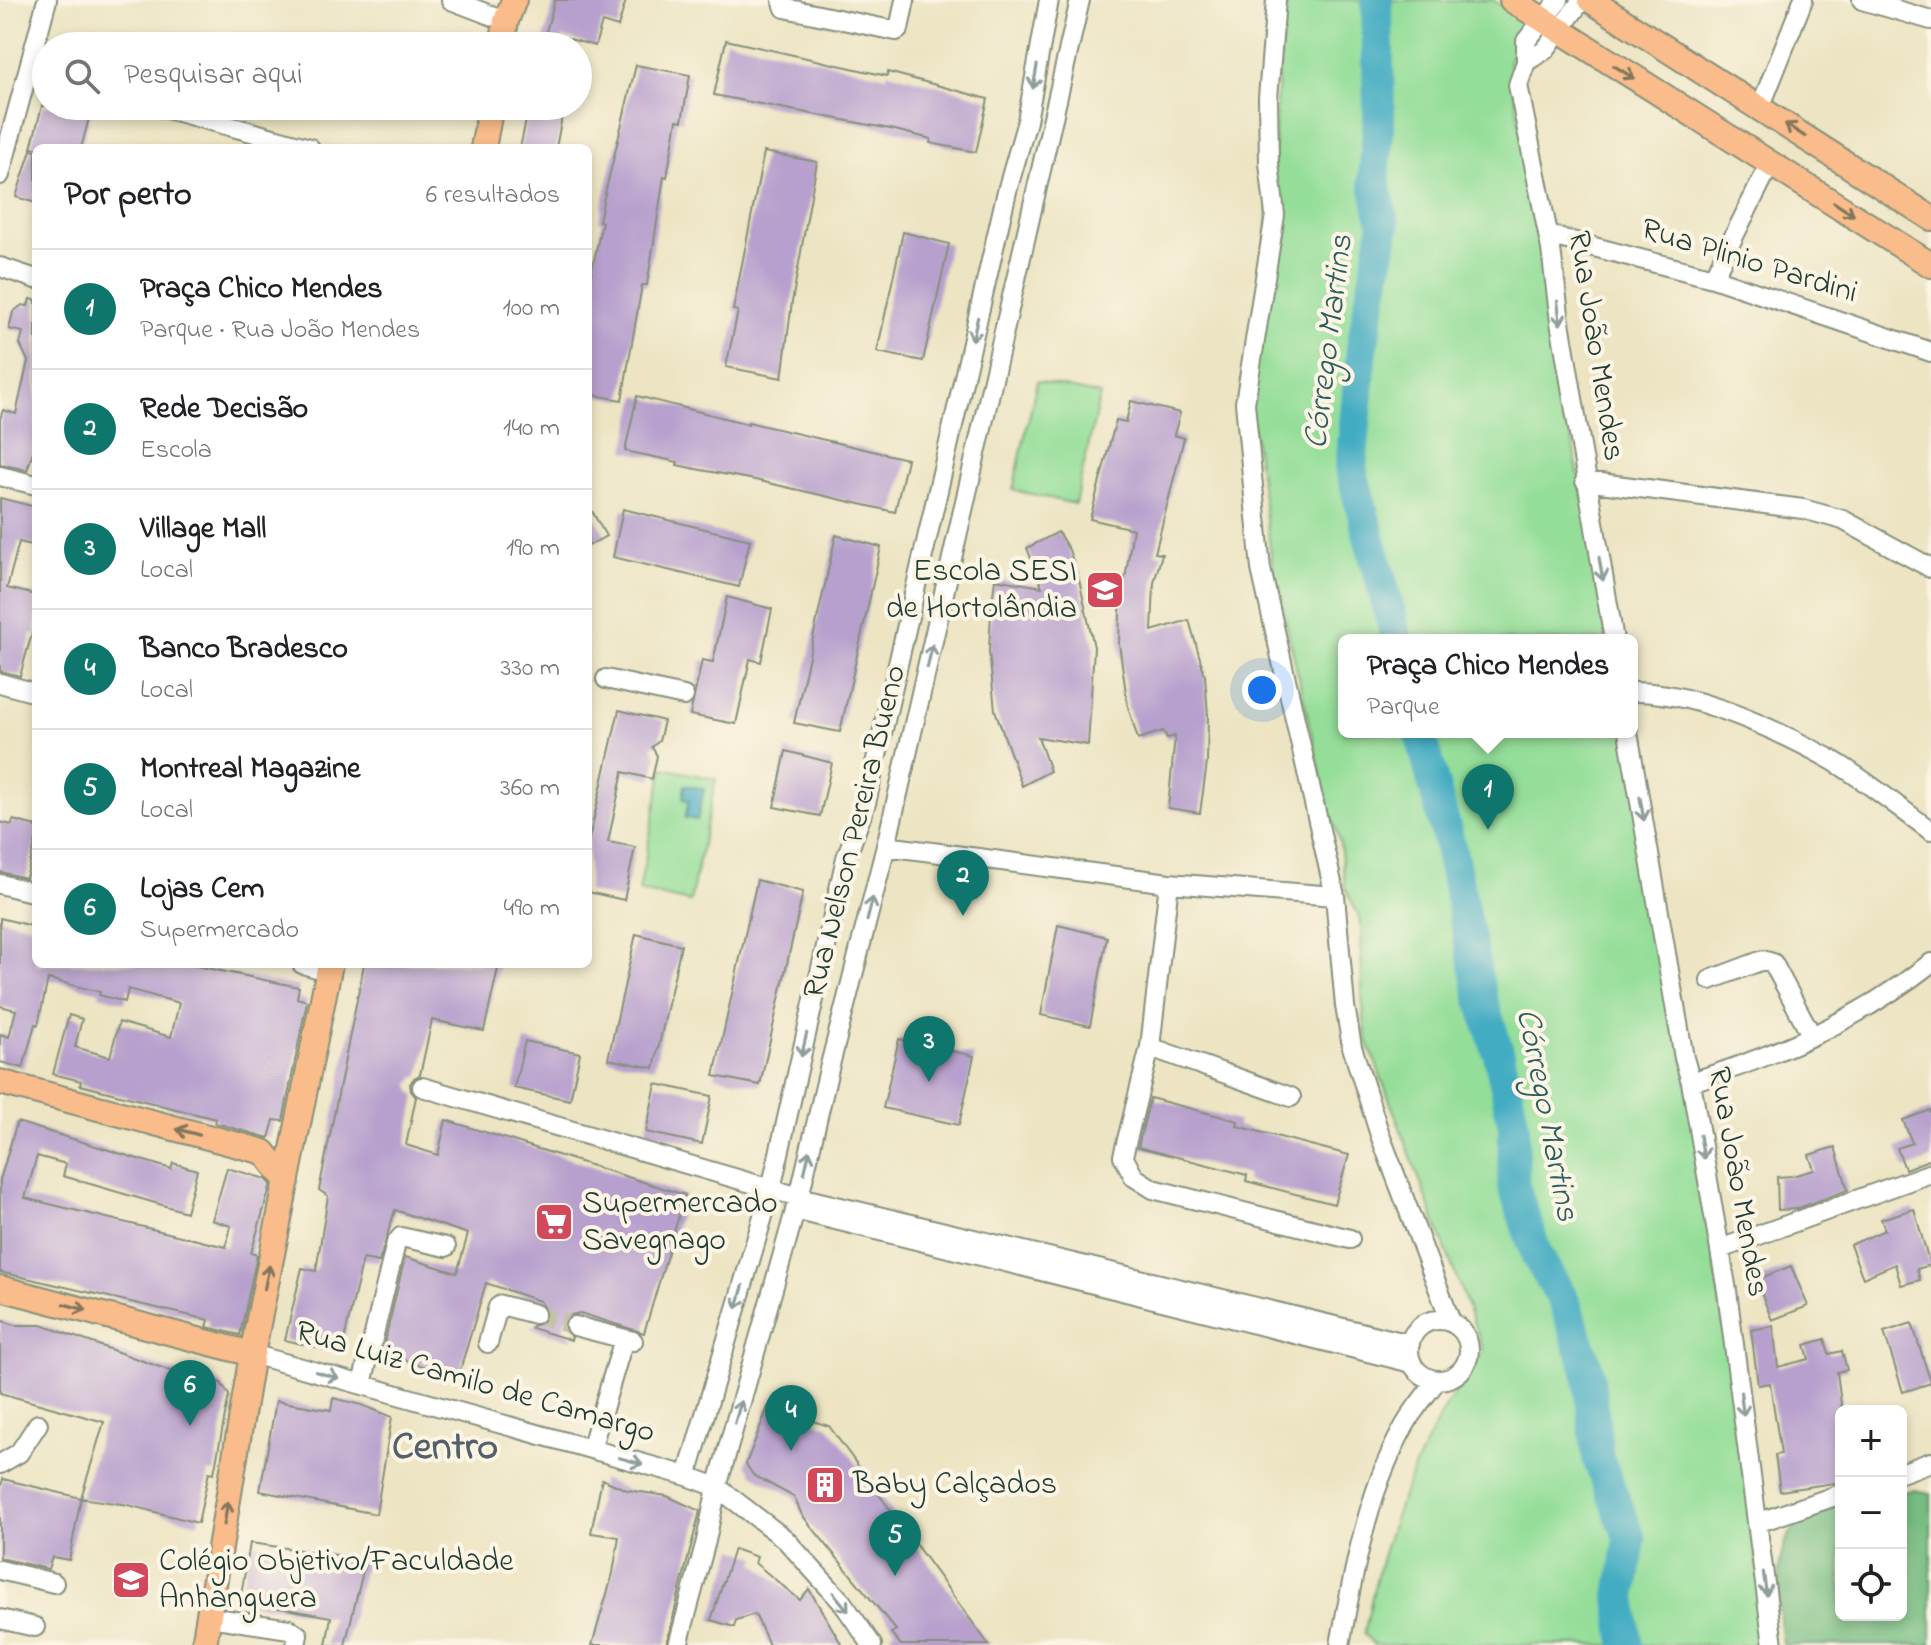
<!DOCTYPE html>
<html lang="pt">
<meta charset="utf-8">
<style>
:root{--surface:#fff;--page:#f2f2f2;--text:#202124;--muted:#757577;--line:#e0e0e0;--accent:#0f766e}
body{margin:0;font-family:"Indie Flower",sans-serif;background:var(--page);color:var(--text)}
.controls{position:absolute;right:24px;bottom:24px;display:grid;overflow:hidden;border-radius:12px;box-shadow:0 4px 12px #0003}
.controls button{width:72px;height:72px;display:grid;place-items:center;padding:0;border:0;border-bottom:2px solid var(--line);background:var(--surface);color:var(--text);font:40px sans-serif}
.you{position:absolute;left:1262px;top:690px;width:28px;height:28px;margin:-20px;border:6px solid #fff;border-radius:50%;background:#1a73e8;box-shadow:0 0 0 12px #1a73e833}
.badge{display:grid;place-items:center;width:52px;height:52px;border-radius:50%;background:var(--accent);color:#fff;font-size:26px;font-weight:700}
.pin{position:absolute;translate:-50% -66px;filter:drop-shadow(0 2px 4px #0008)}
.pin::after{content:'';position:absolute;top:42px;width:28px;height:24px;background:inherit;clip-path:polygon(0 0,100% 0,50% 100%)}
.popup{position:absolute;left:1338px;top:634px;width:300px;height:104px;box-sizing:border-box;display:grid;place-content:center;border-radius:12px;background:var(--surface);filter:drop-shadow(0 2px 6px #0005);font-size:26px;white-space:nowrap;color:var(--muted)}
.popup b{font-size:30px;color:var(--text)}
.popup::after{content:'';position:absolute;left:50%;top:100%;margin-left:-16px;border:16px solid transparent;border-top-color:var(--surface)}
.list{margin:0;padding:0;list-style:none}
h2{display:flex;justify-content:space-between;align-items:center;height:104px;margin:0;padding:0 32px;font-size:34px}
h2 small{font-size:26px;font-weight:400;color:var(--muted)}
.list li{display:grid;grid-template-columns:52px 1fr auto;gap:24px;align-items:center;box-sizing:border-box;height:120px;padding:0 32px;border-top:2px solid var(--line)}
.list b{display:block;font-size:30px;white-space:nowrap}
.list p{margin:0;font-size:26px;white-space:nowrap;color:var(--muted)}
.list em{font-size:26px;font-style:normal;color:var(--muted)}
.icon{flex:none;width:44px;height:44px;fill:none;stroke:currentColor;stroke-width:2;stroke-linecap:round;stroke-linejoin:round}
.map{position:relative;flex:none;width:1931px;height:1645px;overflow:hidden}
.search{position:absolute;background:var(--surface);box-shadow:0 4px 12px #0003;left:32px;top:32px;width:560px;height:88px;display:flex;align-items:center;gap:20px;box-sizing:border-box;padding:0 28px;border-radius:44px;color:var(--muted);font-size:30px}
.panel{position:absolute;background:var(--surface);box-shadow:0 4px 12px #0003;left:32px;top:144px;width:560px;height:824px;border-radius:12px}
.map>svg:first-child{display:block}
</style>
<div class="map">
<svg width="1931" height="1645" viewBox="0 0 1931 1645">
<rect width="100%" height="100%" fill="#fcf5e5"/>
<filter id="ink" filterUnits="userSpaceOnUse"><feTurbulence type="fractalNoise" baseFrequency=".0125" numOctaves="2"/><feDisplacementMap in="SourceGraphic" scale="16" xChannelSelector="R" yChannelSelector="G"/><feConvolveMatrix kernelMatrix="1 2 1 2 8 2 1 2 1" color-interpolation-filters="sRGB"/></filter>
<filter id="wash" filterUnits="userSpaceOnUse"><feTurbulence type="fractalNoise" baseFrequency=".006" numOctaves="4" result="noise"/><feDisplacementMap in="SourceGraphic" scale="32" xChannelSelector="R" yChannelSelector="G"/><feGaussianBlur stdDeviation="1.8" result="paint"/><feColorMatrix in="noise" values="0 0 0 0 0 0 0 0 0 0 0 0 0 0 0 0 0 1.4 0 .05"/><feComposite in="paint" operator="in"/></filter>
<g filter="url(#wash)">
<rect width="100%" height="100%" fill="#ece4c2"/>
<path fill="#94de99" stroke="#5a8e66" stroke-width="2" d="M1287,0H1493L1521,18L1518,44L1509,61L1575,456L1612,640H1344V732H1627L1703,1176L1768,1645H1374L1364,1634C1371,1604 1376,1573 1386,1544C1407,1475 1440,1408 1484,1351L1366,1037L1362,996L1361,921L1345,887L1340,843L1325,793L1272,561L1250,407L1274,159L1278,69Z
M1037,381L1100,395L1075,504L1013,490Z
M663,768L716,779L690,902L639,891Z"/>
<path fill="#77bd81" stroke="#4b7d5a" stroke-width="2" d="M1914,1490L1931,1493V1645H1783C1779,1612 1770,1552 1796,1527C1809,1515 1825,1509 1841,1503V1615H1901V1492Z"/>
<path fill="#43acc2" stroke="#31747b" stroke-width="2" d="M685,785L704,789L697,820L685,818L689,800L683,799Z"/>
<g fill="none" stroke-linecap="round" stroke-linejoin="round">
<path stroke="#43acc2" stroke-width="32" d="M1377,0L1379,117L1374,179L1384,226L1362,347L1351,469L1397,640
M1420,732L1451,850L1481,997L1499,1055L1514,1126L1513,1184L1537,1256L1564,1301L1588,1370L1598,1459L1630,1539L1621,1597L1627,1645"/>
</g>
<g id="blocks">
<path fill="#b7a0cd" d="M555,0H626L618,27L602,22L595,46L563,37L561,46H542Z
M726,40L887,76L888,72L988,99L976,152L930,143L931,139L895,130L714,95Z
M636,65L690,75L682,121L677,120L667,177L664,176L650,267L647,285H642L622,400L588,394V289L602,222L599,221L603,202Z
M42,106H72L91,111L81,148H31Z
M529,106H564L556,148H520Z
M31,150L36,151V203L16,197Z
M764,152L817,162L792,302L782,378L726,367L738,311L733,310Z
M903,232L949,244L923,361L877,352Z
M30,299L36,300V442L27,470L0,464V419L3,410L16,414L28,361L20,344L23,332L9,329L13,312L22,305L28,306Z
M637,396L748,424V422L907,459L895,512L755,480L696,469L677,465L678,462L625,451Z
M1131,401L1180,413L1174,435L1184,438L1155,553L1162,554L1154,583L1152,631L1189,620L1205,676L1208,715L1207,763L1200,813L1168,808L1175,736L1167,738L1163,731L1138,739L1128,707L1119,644L1120,611L1133,529L1090,519L1116,420L1126,422Z
M0,498L36,507V546L19,542L7,588L36,595V635L32,633L20,676L0,671Z
M588,504L606,536L588,546Z
M623,509L750,540L739,587L613,557Z
M1058,532L1069,550L1078,575L1094,647L1088,745L1038,737L1050,771L1022,786L995,710L989,651L991,611L995,579L1042,587L1027,548Z
M836,535L881,547L840,732L794,723Z
M727,597L772,609L761,662L750,659L736,724L690,715L702,660L713,662Z
M619,710L664,721L659,741L652,747L657,756L652,779L623,772L608,842L635,847L624,900L588,892V843Z
M786,751L832,763L820,816L774,807Z
M13,820L36,826V840L26,878L0,872V822L12,825Z
M757,880L803,892L760,1085L714,1076Z
M0,918L36,927V964H187L299,987L297,998L307,1001L283,1121L274,1120L269,1138L215,1123L216,1119L80,1085L81,1081L53,1074L69,1015L82,1019L75,1047L110,1057L119,1022L171,1037L179,1003L128,989L125,1002L99,995L100,992L48,979L38,1025L35,1024L23,1068L0,1062V1034L9,1037L16,1010L0,1006Z
M1058,925L1107,937L1090,1026L1041,1015Z
M636,934L681,945L654,1068L608,1059Z
M364,964H499L484,1031L432,1020L420,1075L414,1078L410,1084L411,1091L416,1097L406,1145L438,1155L446,1120L685,1195L644,1333L580,1313L571,1315L564,1322V1330L572,1337L571,1340L531,1328L532,1326L543,1323L546,1318V1310L540,1301L486,1283L458,1377L382,1353L405,1257L457,1273L468,1234L395,1210L379,1262L363,1259L341,1353L285,1340L302,1268L316,1271L328,1196L319,1190Z
M899,1039L974,1056L959,1125L883,1108Z
M525,1041L580,1053L570,1100L514,1088Z
M656,1084L712,1096L702,1144L646,1132Z
M1150,1098L1238,1121L1237,1126L1349,1155L1334,1204L1246,1181L1247,1175L1138,1147Z
M1931,1110V1159L1905,1169L1897,1148L1912,1143L1903,1120Z
M17,1122L171,1169L173,1163L197,1170L186,1212L63,1176L66,1164L37,1156L25,1198L205,1242L226,1247L231,1226L212,1220L227,1168L266,1179L271,1184L251,1253L257,1255L240,1335L207,1327L209,1320L0,1272V1180Z
M1835,1147L1848,1190L1796,1209L1778,1210L1777,1177L1792,1176L1814,1170L1809,1155Z
M1914,1209L1930,1265L1917,1269L1920,1280L1901,1285L1895,1264L1863,1278L1850,1245L1885,1230L1881,1219Z
M1791,1266L1808,1306L1772,1320L1756,1280Z
M0,1320L15,1325H42L171,1371L221,1383L229,1395L214,1473L209,1472L198,1523L128,1505L81,1498L104,1422L0,1393Z
M1912,1323L1931,1383L1903,1392L1884,1332Z
M1773,1326L1778,1367L1809,1359L1805,1345L1825,1339L1829,1354L1842,1351L1847,1370L1837,1372L1842,1411L1841,1482L1780,1491L1775,1455L1781,1454L1770,1383L1758,1385L1751,1330Z
M333,1398L362,1405L392,1417L376,1514L260,1491L276,1401L331,1410Z
M768,1407L829,1426L989,1645H901L891,1633L896,1630L802,1515L794,1497L753,1475L746,1464Z
M3,1479L81,1498L69,1560L52,1557L48,1569L0,1558V1490Z
M602,1479L627,1490L667,1496L700,1511L666,1645H592L613,1573L619,1537L591,1533Z
M250,1543L366,1559L345,1645H326L331,1617L240,1601Z
M734,1549L757,1557L755,1563L800,1600L809,1589L842,1645H769L755,1614L736,1620L734,1627L711,1620Z"/>
</g>
</g>
<g filter="url(#ink)">
<use href="#blocks" fill-opacity="0" stroke="#86907b" stroke-width="2"/>
<g fill="none" stroke-linecap="round" stroke-linejoin="round">
<path stroke="#c3c3a6" stroke-width="18" stroke-dasharray="18 9" stroke-linecap="butt" d="M535,1314L575,1326"/>
<defs>
<path id="minor" d="M451,0L506,21
M782,0L785,8L896,31L899,29L905,0
M1276,0L1268,98L1269,163L1275,215L1245,403L1261,569L1335,896L1345,1006L1352,1047L1380,1135L1451,1322
M1559,0L1526,41V62L1518,85L1551,249L1560,322L1614,640
M1862,0L1931,20
M1526,62L1545,50L1582,0
M156,106L310,148
M1760,108L1803,0
M0,175L47,0
M1548,235L1713,278L1931,352
M0,267L36,279
M1713,278L1771,162
M0,476L36,485
M1585,481L1803,509L1843,520L1931,568
M606,679L684,696
M0,683L36,693
M1632,692C1695,691 1775,729 1830,759C1865,779 1898,807 1931,831
M1628,732L1684,1058L1691,1082L1727,1291L1773,1645
M886,846L1169,883L1335,896
M1169,883L1150,1047L1123,1156L1134,1177L1153,1189L1350,1239
M0,884L36,893
M302,964L328,971
M1710,980L1763,960L1773,963L1812,1036
M1150,1047L1291,1097
M1691,1082C1779,1055 1858,1020 1931,963
M422,1087L799,1197L1410,1344
M795,1210L1412,1363
M1720,1249L1931,1173
M1409 1350a30 30 0 1 1 60 0a30 30 0 1 1-60 0Z
M575,1326L633,1341
M488,1343L498,1307L501,1305L535,1314
M252,1354L687,1476L717,1487L785,1539L842,1602L872,1645
M362,1384L396,1243L401,1237L446,1247
M591,1449L624,1339
M0,1464L19,1453L38,1424
M1901,1473L1931,1462
M687,1476L771,1189L846,858L866,803L1007,191L1027,121L1049,0
M1757,1523L1841,1494
M0,1570L54,1583
M209,1617L289,1629L298,1635L296,1645
M0,1619L35,1627
M678,1645L706,1541L717,1487L799,1197L829,1069L886,846L1080,0
M1340,1645C1354,1568 1369,1482 1411,1415C1419,1403 1428,1392 1437,1380"/>
<path id="major" d="M1512,0L1931,265
M1590,0L1931,218
M502,46L506,21L514,0
M483,148L491,106
M0,1082L264,1152L287,1181
M0,1288L252,1354
M204,1645L252,1354L330,964"/>
</defs>
<use href="#minor" stroke="#86907b" stroke-width="22"/>
<use href="#major" stroke="#86907b" stroke-width="28"/>
<use href="#minor" stroke="#fff" stroke-width="18"/>
<use href="#major" stroke="#f9bc8a" stroke-width="24"/>
</g>
<defs><path id="oneway-shaft" d="M-6 0H5M1.5-3L5.5 0L1.5 3" fill="none" stroke-width="1.6" stroke-linecap="round" stroke-linejoin="round" transform="scale(2)"/></defs>
<g stroke="#81765b">
<use href="#oneway-shaft" transform="translate(1624 72) rotate(32)"/>
<use href="#oneway-shaft" transform="translate(1795 130) rotate(-147)"/>
<use href="#oneway-shaft" transform="translate(1844 209) rotate(33)"/>
<use href="#oneway-shaft" transform="translate(188 1132) rotate(-165)"/>
<use href="#oneway-shaft" transform="translate(267 1277) rotate(-78)"/>
<use href="#oneway-shaft" transform="translate(75 1307) rotate(15)"/>
<use href="#oneway-shaft" transform="translate(226 1513) rotate(-81)"/>
</g>
<g stroke="#8f9e9a">
<use href="#oneway-shaft" transform="translate(1035 77) rotate(100)"/>
<use href="#oneway-shaft" transform="translate(1559 313) rotate(83)"/>
<use href="#oneway-shaft" transform="translate(975 329) rotate(103)"/>
<use href="#oneway-shaft" transform="translate(1601 569) rotate(80)"/>
<use href="#oneway-shaft" transform="translate(930 656) rotate(-77)"/>
<use href="#oneway-shaft" transform="translate(1642 809) rotate(80)"/>
<use href="#oneway-shaft" transform="translate(870 909) rotate(-76)"/>
<use href="#oneway-shaft" transform="translate(804 1045) rotate(103)"/>
<use href="#oneway-shaft" transform="translate(1702 1147) rotate(80)"/>
<use href="#oneway-shaft" transform="translate(807 1162) rotate(-77)"/>
<use href="#oneway-shaft" transform="translate(740 1297) rotate(106)"/>
<use href="#oneway-shaft" transform="translate(327 1375) rotate(16)"/>
<use href="#oneway-shaft" transform="translate(1742 1404) rotate(83)"/>
<use href="#oneway-shaft" transform="translate(738 1412) rotate(-74)"/>
<use href="#oneway-shaft" transform="translate(631 1461) rotate(16)"/>
<use href="#oneway-shaft" transform="translate(1765 1584) rotate(82)"/>
<use href="#oneway-shaft" transform="translate(841 1602) rotate(51)"/>
</g>
</g>
<defs>
<symbol id="school-square" viewBox="-11 -11 22 22"><rect x="-9" y="-9" width="18" height="18" rx="4" fill="#d1495b" stroke="#fcf5e5"/><path d="M0-5L7-2L0 1L-7-2ZM-4 1L0 2.5L4 1V4Q0 6-4 4Z" fill="#fff"/></symbol>
<symbol id="supermarket-square" viewBox="-11 -11 22 22"><rect x="-9" y="-9" width="18" height="18" rx="4" fill="#d1495b" stroke="#fcf5e5"/><path d="M-6-5.5h2.5l.6 2H6L4.5 2H-2.5L-4.4-4H-6ZM-1.5 3.2a1.3 1.3 0 1 0 .1 0ZM3 3.2a1.3 1.3 0 1 0 .1 0Z" fill="#fff"/></symbol>
<symbol id="building-square" viewBox="-11 -11 22 22"><rect x="-9" y="-9" width="18" height="18" rx="4" fill="#d1495b" stroke="#fcf5e5"/><path d="M-4-6H4V6H1V3H-1V6H-4ZM-2.5-4.3h1.7v1.8h-1.7ZM.8-4.3h1.7v1.8H.8ZM-2.5-1h1.7V.8h-1.7ZM.8-1h1.7V.8H.8Z" fill="#fff"/></symbol>
</defs>
<g fill-rule="evenodd">
<use href="#school-square" x="1083" y="568" width="44" height="44"/>
<use href="#supermarket-square" x="532" y="1200" width="44" height="44"/>
<use href="#building-square" x="803" y="1463" width="44" height="44"/>
<use href="#school-square" x="109" y="1558" width="44" height="44"/>
</g>
<g text-anchor="middle" dominant-baseline="central" stroke-width="8" stroke-linejoin="round" paint-order="stroke">
<g font-size="32" fill="#1f3d34" stroke="#fcf5e5">
<text transform="translate(1749 262) rotate(17)">Rua Plinio Pardini</text>
<text transform="translate(1595 346) rotate(81)">Rua João Mendes</text>
<text transform="translate(856 832) rotate(-76)">Rua Nelson Pereira Bueno</text>
<text transform="translate(1737 1182) rotate(80)">Rua João Mendes</text>
<text transform="translate(475 1383) rotate(16)">Rua Luiz Camilo de Camargo</text>
</g>
<g font-size="32" fill="#1f3d34" stroke="#fcf5e5" text-anchor="start">
<text x="1077" y="572" text-anchor="end">Escola SESI<tspan x="1077" dy="37">de Hortolândia</tspan></text>
<text x="582" y="1204">Supermercado<tspan x="582" dy="37">Savegnago</tspan></text>
<text x="853" y="1485">Baby Calçados</text>
<text x="159" y="1562">Colégio Objetivo/Faculdade<tspan x="159" dy="37">Anhanguera</tspan></text>
</g>
<g font-size="34" font-style="italic" fill="#2a5e5f" stroke="#fcf5e5">
<text transform="translate(1330 342) rotate(-83)">Córrego Martins</text>
<text transform="translate(1546 1115) rotate(79)">Córrego Martins</text>
</g>
<g font-size="40" font-weight="bold" fill="#54606a" stroke="#fcf5e5">
<text x="445" y="1448">Centro</text>
</g>
</g>
</svg>
<div class="controls">
<button>+</button>
<button>−</button>
<button><svg class="icon" aria-label="locate" viewBox="0 0 24 24"><circle cx="12" cy="12" r="6"/><path d="M12 2v4M12 18v4M2 12h4M18 12h4"/></svg></button>
</div>
<div class="you"></div>
<div class="pin badge" style="left:1488px;top:830px">1</div>
<div class="popup"><b>Praça Chico Mendes</b>Parque</div>
<div class="pin badge" style="left:963px;top:916px">2</div>
<div class="pin badge" style="left:929px;top:1082px">3</div>
<div class="pin badge" style="left:791px;top:1451px">4</div>
<div class="pin badge" style="left:895px;top:1576px">5</div>
<div class="pin badge" style="left:190px;top:1426px">6</div>
<div class="search"><svg class="icon" aria-label="search" viewBox="0 0 24 24"><circle cx="10" cy="10" r="6"/><path d="M15 15l6 6"/></svg>Pesquisar aqui</div>
<section class="panel">
<h2>Por perto<small>6 resultados</small></h2>
<ul class="list">
<li><span class="badge">1</span><div><b>Praça Chico Mendes</b><p>Parque · Rua João Mendes</p></div><em>100 m</em></li>
<li><span class="badge">2</span><div><b>Rede Decisão</b><p>Escola</p></div><em>140 m</em></li>
<li><span class="badge">3</span><div><b>Village Mall</b><p>Local</p></div><em>190 m</em></li>
<li><span class="badge">4</span><div><b>Banco Bradesco</b><p>Local</p></div><em>330 m</em></li>
<li><span class="badge">5</span><div><b>Montreal Magazine</b><p>Local</p></div><em>360 m</em></li>
<li><span class="badge">6</span><div><b>Lojas Cem</b><p>Supermercado</p></div><em>490 m</em></li>
</ul>
</section>
</div>
